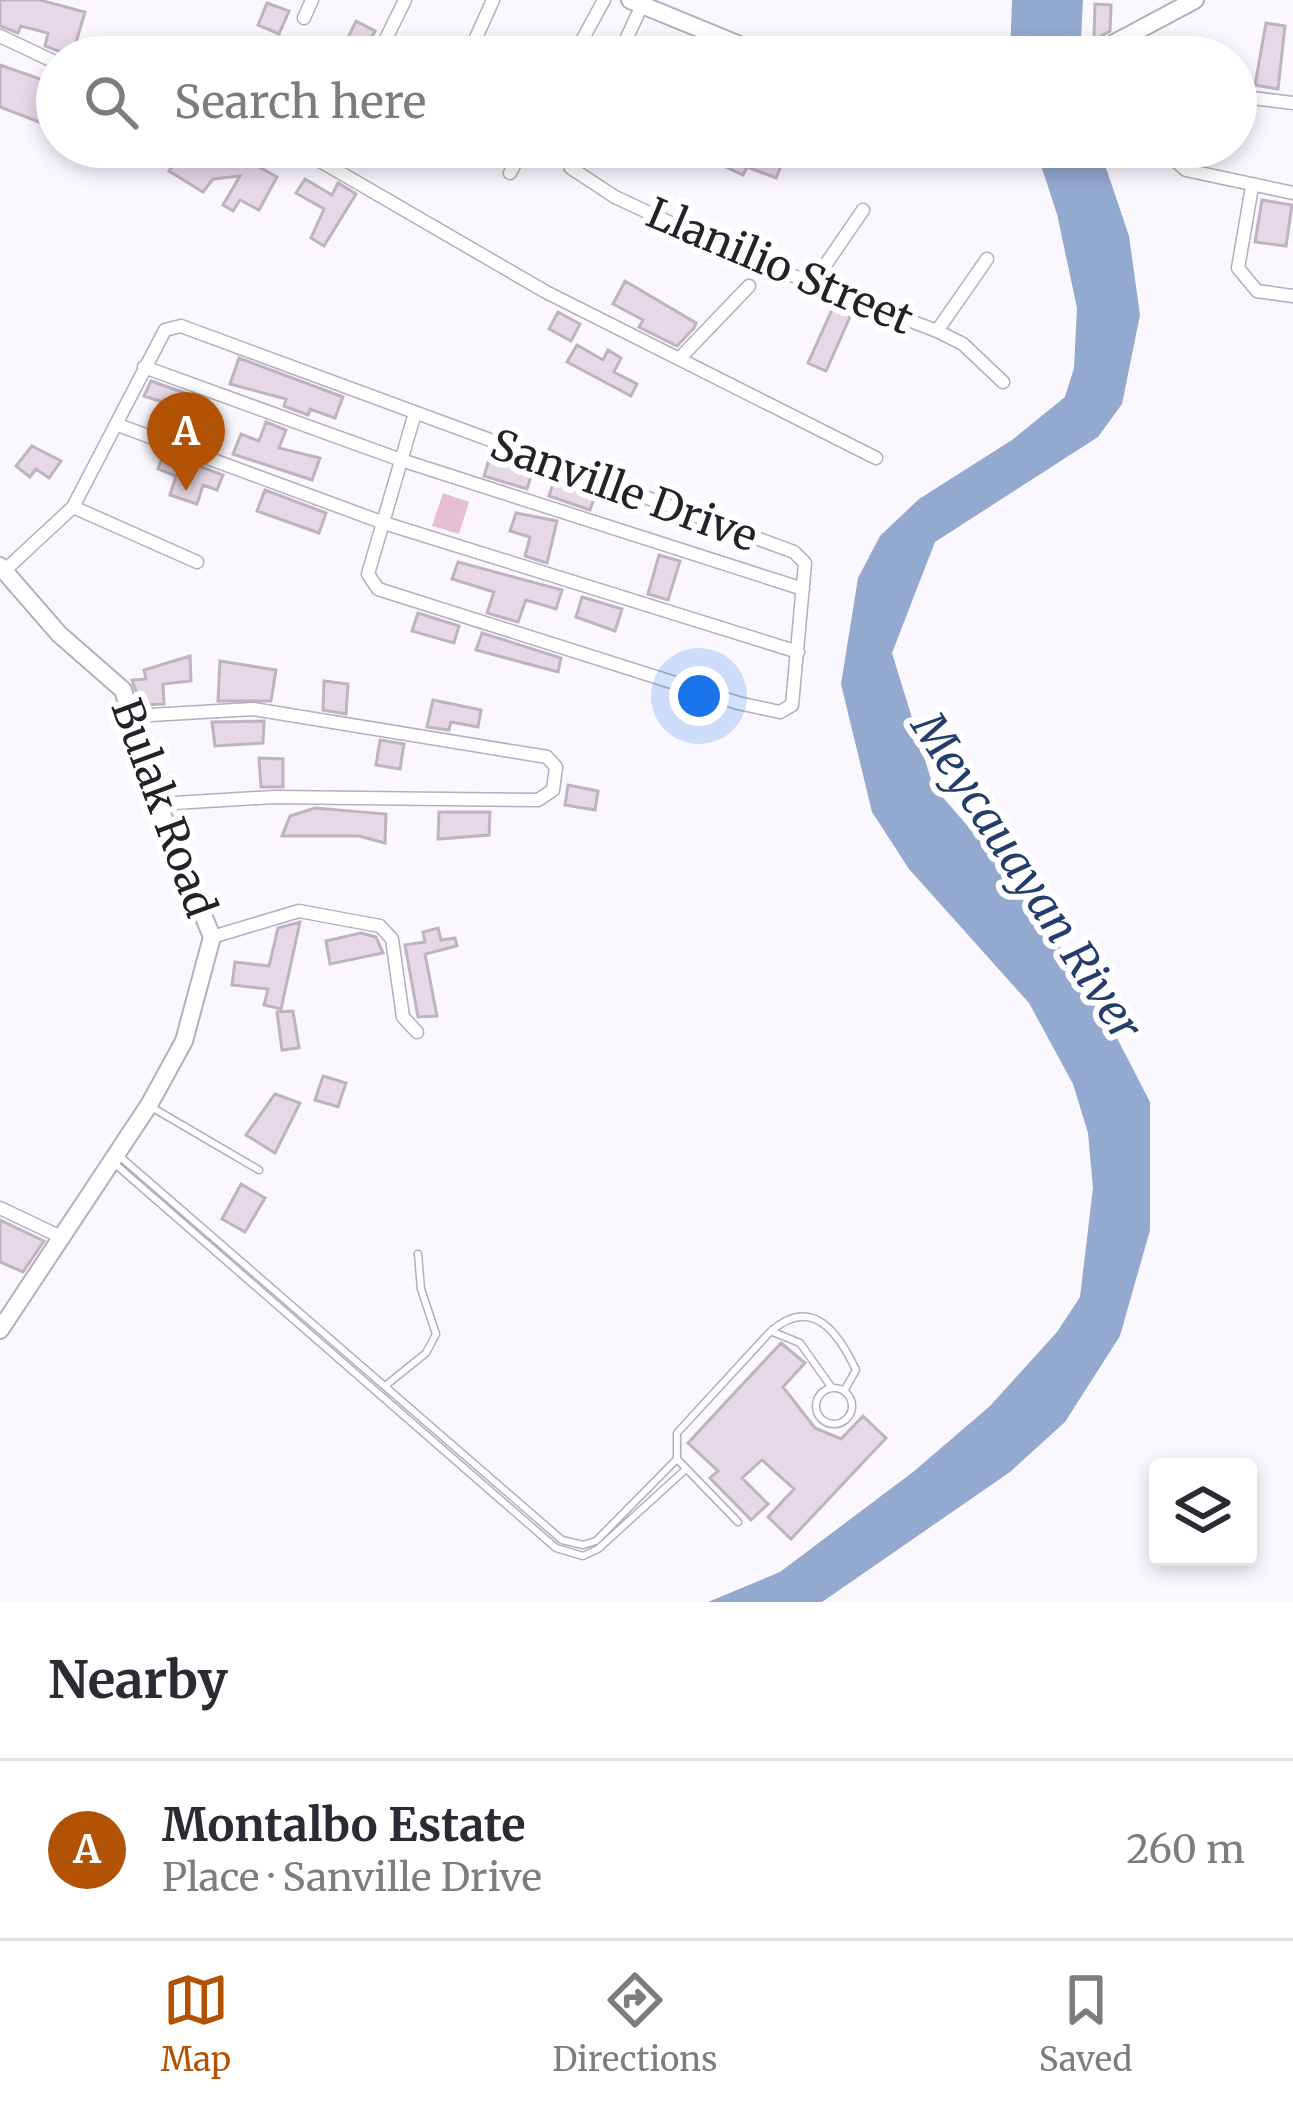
<!DOCTYPE html>
<meta charset="utf-8">
<style>
:root{--surface:#fff;--page:#f2f2f3;--text:#2b2b33;--muted:#7c7c81;--line:#e1e1e2;--accent:#b15204}
body{margin:0;font-family:Merriweather,serif;background:var(--page);color:var(--text)}
.controls{position:absolute;right:36px;bottom:36px;display:grid;overflow:hidden;border-radius:12px;box-shadow:0 6px 18px #0003}
.controls button{width:108px;height:108px;display:grid;place-items:center;padding:0;border:0;border-bottom:3px solid var(--line);background:var(--surface);color:var(--text);font:60px sans-serif}
.you{position:absolute;left:699px;top:696px;width:42px;height:42px;margin:-30px;border:9px solid #fff;border-radius:50%;background:#1a73e8;box-shadow:0 0 0 18px #1a73e833}
.badge{display:grid;place-items:center;width:78px;height:78px;border-radius:50%;background:var(--accent);color:#fff;font-size:39px;font-weight:700}
.pin{position:absolute;translate:-50% -99px;filter:drop-shadow(0 3px 6px #0008)}
.pin::after{content:'';position:absolute;top:63px;width:42px;height:36px;background:inherit;clip-path:polygon(0 0,100% 0,50% 100%)}
.list{margin:0;padding:0;list-style:none}
h2{display:flex;justify-content:space-between;align-items:center;height:156px;margin:0;padding:0 48px;font-size:51px}
h2 small{font-size:39px;font-weight:400;color:var(--muted)}
.list li{display:grid;grid-template-columns:78px 1fr auto;gap:36px;align-items:center;box-sizing:border-box;height:180px;padding:0 48px;border-top:3px solid var(--line)}
.list b{display:block;font-size:45px;white-space:nowrap}
.list p{margin:0;font-size:39px;white-space:nowrap;color:var(--muted)}
.list em{font-size:39px;font-style:normal;color:var(--muted)}
.icon{flex:none;width:66px;height:66px;fill:none;stroke:currentColor;stroke-width:2;stroke-linecap:round;stroke-linejoin:round}
.map{position:relative;flex:none;width:1293px;height:1602px;overflow:hidden}
.search{position:absolute;background:var(--surface);box-shadow:0 6px 18px #0003;left:36px;right:36px;top:36px;height:132px;display:flex;align-items:center;gap:30px;box-sizing:border-box;padding:0 42px;border-radius:66px;color:var(--muted);font-size:45px}
.sheet{height:336px;background:var(--surface)}
nav{display:flex;justify-content:space-around;align-items:center;box-sizing:border-box;height:168px;border-top:3px solid var(--line);background:var(--surface);font-size:33px;color:var(--muted)}
nav a{display:grid;justify-items:center;gap:6px}
nav .on{color:var(--accent)}
.map>svg:first-child{display:block}
</style>
<div class="map">
<svg width="1293" height="1602" viewBox="0 0 1293 1602">
<rect width="100%" height="100%" fill="#faf7fe"/>
<path fill="#e5c0d3" d="M443,493L469,502L459,534L432,526Z"/>
<path fill="#94a9cf" d="M1012,0H1083L1080,57H1010Z
M1035,147H1099L1129,236L1140,315L1122,404L1098,437L935,542L892,653L933,786L1016,882L1102,1009L1150,1102V1230L1120,1336L1065,1422L1010,1472L822,1602H708L780,1572L913,1472L990,1406L1057,1332L1080,1297L1093,1188L1088,1133L1073,1084L1029,1003L909,869L872,812L841,684L858,578L880,536L919,499L1012,440L1065,397L1074,368L1077,308L1057,214Z"/>
<path fill="#e6d9e6" stroke="#c0b3c0" stroke-width="3" d="M0,0H40L85,12L72,56L45,46L48,33L21,26L18,33L0,26Z
M267,3L289,11L279,34L258,25Z
M1095,4L1111,5L1110,31L1094,40Z
M356,21L375,31L366,49L369,57L341,52Z
M1266,23L1285,26L1278,89L1255,85Z
M0,65L57,85V129L0,107Z
M197,147H238L258,156L254,164L277,177L259,210L240,200L233,211L223,205L240,176L213,179L203,192L169,171L183,150L192,156Z
M731,147L783,161L776,178L747,167L743,175L722,165Z
M305,179L332,195L338,183L356,194L324,246L311,238L324,209L296,193Z
M1262,200L1292,205L1286,246L1255,242Z
M625,281L696,323L694,328L677,346L639,327L643,320L613,304Z
M835,303L853,310L826,371L808,363Z
M558,312L580,324L571,341L549,329Z
M577,345L603,360L608,350L621,358L614,372L637,384L631,396L567,362Z
M239,358L343,397L335,418L310,409L308,415L284,406L286,399L230,384Z
M151,381L208,401L203,415L144,396Z
M266,422L286,430L279,448L320,458L312,480L233,454L241,434L259,441Z
M32,446L61,461L49,478L36,469L30,477L16,466Z
M164,453L223,475L217,490L203,485L197,504L170,495L176,476L158,469Z
M491,453L533,470L527,489L484,476Z
M555,477L597,490L590,510L549,496Z
M265,490L326,513L319,533L257,511Z
M516,513L557,521L547,563L525,556L530,537L510,531Z
M659,555L680,561L668,600L648,594Z
M458,562L562,590L556,609L526,600L518,622L487,613L494,592L452,579Z
M582,597L622,609L615,631L576,617Z
M418,613L459,626L454,643L412,631Z
M482,633L561,658L558,672L476,650Z
M190,656L191,681L163,684L164,704L141,705L132,680L146,679L144,670Z
M220,661L276,670L271,701H218Z
M324,681L348,684L346,714L323,710Z
M433,700L481,710L478,727L451,722L449,730L427,727Z
M264,721L263,743L215,746L212,722Z
M380,740L404,744L400,769L376,765Z
M259,758L283,759V787H261Z
M568,785L598,791L595,810L565,805Z
M315,808L386,814L385,843L359,836H282L290,816Z
M439,812H490L489,835L438,839Z
M300,922L281,1009L264,1005L268,989L232,985L235,962L269,966L278,928Z
M438,928L441,940L455,938L457,946L425,954L437,1016L418,1017L405,945L425,942L423,932Z
M361,933L376,937L383,953L330,964L326,941Z
M293,1011L299,1048L282,1050L277,1012Z
M323,1076L346,1083L338,1107L315,1100Z
M275,1094L300,1103L275,1153L246,1135Z
M241,1184L265,1198L245,1232L222,1219Z
M0,1220L44,1241L23,1272L0,1262Z
M781,1343L805,1363L783,1387L815,1428L841,1439L863,1416L886,1438L791,1539L768,1517L794,1489L762,1460L742,1478L768,1504L751,1520L710,1478L718,1471L688,1443Z"/>
<g fill="none" stroke-linecap="round" stroke-linejoin="round">
<defs>
<path id="lane" d="M153,1108L259,1170
M117,1154L562,1540L583,1545L596,1541L677,1459
M115,1164L556,1548L583,1556L598,1549L686,1469
M773,1332L800,1343L832,1388
M385,1386L426,1353L436,1334L421,1289L418,1254
M816 1406a18 18 0 1 1 36 0a18 18 0 1 1-36 0Z
M738,1522L677,1459V1433L770,1332C813,1294 839,1334 856,1370L844,1391"/>
<path id="street" d="M304,18L312,0
M0,36L57,63
M471,49L493,0
M379,53L405,0
M573,57L604,0
M618,57L642,5
M1236,96L1293,103
M296,147L546,292L876,458
M578,147L571,168L615,197L742,256L937,331L963,344L1003,382
M1175,147L1178,163L1186,170L1293,193
M510,173L524,147
M1252,187L1238,268L1257,291L1293,296
M813,283L863,210
M937,331L987,259
M679,359L749,286
M144,367L401,460L803,589
M118,425L384,523L798,652
M73,507L197,562
M4,571L73,507L165,330L181,326L794,552L805,563L792,705L780,712L738,703L378,589L368,574L415,413
M133,716L253,709L547,757L556,767L553,790L538,800L274,797L158,804
M212,937L299,911L380,926L392,939L403,1017L417,1032
M0,1208L63,1238"/>
<path id="secondary" d="M630,0L769,57
M1088,57L1195,0
M0,566L59,634L123,690L158,804L212,937L184,1041L149,1105L0,1330"/>
</defs>
<use href="#lane" stroke="#b5aebe" stroke-width="9"/>
<use href="#street" stroke="#b5aebe" stroke-width="15"/>
<use href="#secondary" stroke="#b5aebe" stroke-width="20"/>
<use href="#lane" stroke="#fff" stroke-width="6"/>
<use href="#street" stroke="#fff" stroke-width="12"/>
<use href="#secondary" stroke="#fff" stroke-width="16"/>
</g>
<g text-anchor="middle" dominant-baseline="central" stroke-width="12" stroke-linejoin="round" paint-order="stroke">
<g font-size="42" fill="#242228" stroke="#fff">
<text transform="translate(780 266) rotate(23)">Llanilio Street</text>
<text transform="translate(624 490) rotate(20)">Sanville Drive</text>
<text transform="translate(164 808) rotate(70)">Bulak Road</text>
</g>
<g font-size="45" font-style="italic" fill="#233d6d" stroke="#fff">
<text transform="translate(1027 876) rotate(57)">Meycauayan River</text>
</g>
</g>
</svg>
<div class="controls">
<button><svg class="icon" aria-label="layers" viewBox="0 0 24 24"><path d="M12 4l9 5-9 5-9-5zM3 14l9 5 9-5"/></svg></button>
</div>
<div class="you"></div>
<div class="pin badge" style="left:186px;top:491px">A</div>
<div class="search"><svg class="icon" aria-label="search" viewBox="0 0 24 24"><circle cx="10" cy="10" r="6"/><path d="M15 15l6 6"/></svg>Search here</div>
</div>
<section class="sheet">
<h2>Nearby<small></small></h2>
<ul class="list">
<li><span class="badge">A</span><div><b>Montalbo Estate</b><p>Place · Sanville Drive</p></div><em>260 m</em></li>
</ul>
</section>
<nav>
<a class="on"><svg class="icon" aria-label="map" viewBox="0 0 24 24"><path d="M3 6l6-2 6 2 6-2v14l-6 2-6-2-6 2zM9 4v14M15 6v14"/></svg>Map</a>
<a><svg class="icon" aria-label="directions" viewBox="0 0 24 24"><path d="M12 3l9 9-9 9-9-9zM9 14v-3h6M13 9l2 2-2 2"/></svg>Directions</a>
<a><svg class="icon" aria-label="saved" viewBox="0 0 24 24"><path d="M7 4h10v16l-5-4-5 4z"/></svg>Saved</a>
</nav>
